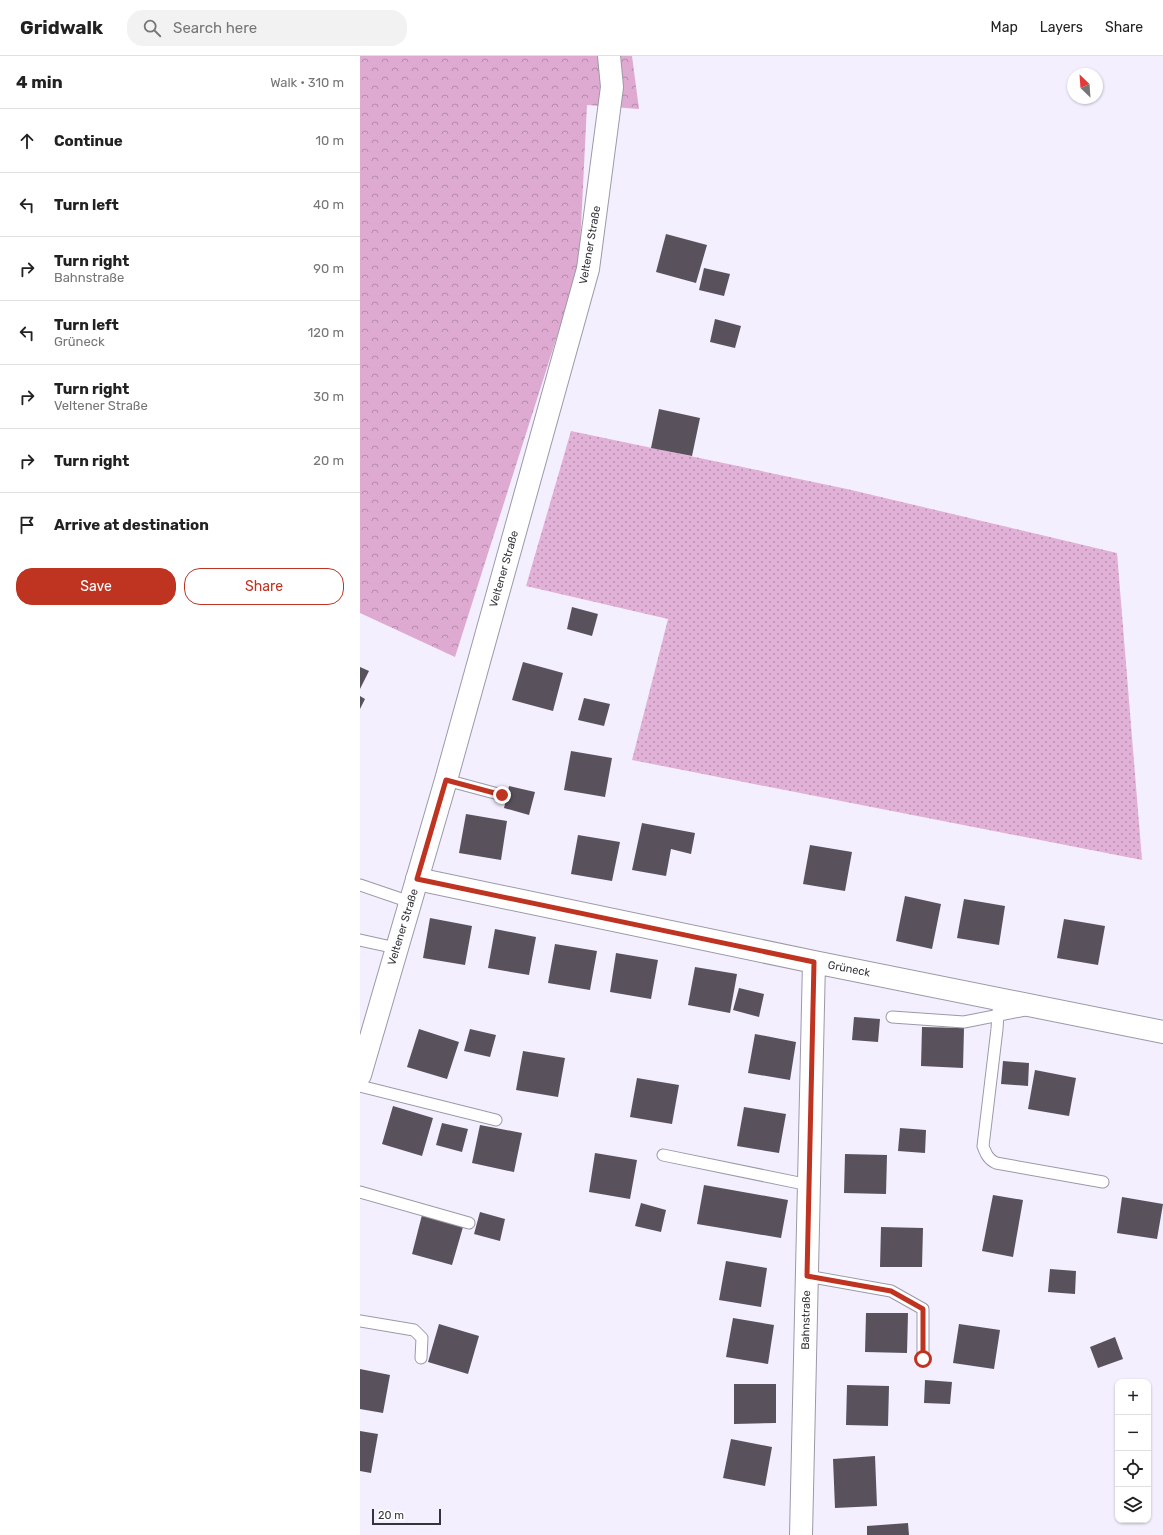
<!DOCTYPE html>
<meta charset="utf-8">
<style>
:root{--surface:#fff;--page:#f2f2f2;--text:#222;--muted:#767676;--line:#e0e0e0;--accent:#bf3321}
body{margin:0;font-family:Rubik,sans-serif;background:var(--page);color:var(--text)}
.controls{position:absolute;right:12px;bottom:12px;display:grid;overflow:hidden;border-radius:8px;box-shadow:0 1px 3px #0004}
.controls button{width:36px;height:36px;display:grid;place-items:center;padding:0;border:0;border-bottom:1px solid var(--line);background:var(--surface);color:var(--text);font:20px sans-serif}
.compass{position:absolute;left:707px;top:12px;width:36px;height:36px;border-radius:50%;background:var(--surface);box-shadow:0 1px 3px #0004;rotate:335deg}
.scale{position:absolute;left:12px;bottom:10px;width:69px;box-sizing:border-box;padding-left:4px;border:2px solid #35343a;border-top:0;font-size:11px;line-height:14px;white-space:nowrap;color:#35343a;-webkit-text-stroke:3px #fff;paint-order:stroke}
.stop{position:absolute;width:12px;height:12px;margin:-9px;border:3px solid #bf3321;border-radius:50%;background:#fff}
.stop.end{background:#bf3321;border-color:#fff;box-shadow:0 1px 4px #0008}
.list{margin:0;padding:0;list-style:none}
h2{display:flex;justify-content:space-between;align-items:center;height:52px;margin:0;padding:0 16px;font-size:17px}
h2 small{font-size:13px;font-weight:400;color:var(--muted)}
.list li{display:grid;grid-template-columns:26px 1fr auto;gap:12px;align-items:center;box-sizing:border-box;height:64px;padding:0 16px;border-top:1px solid var(--line)}
.list b{display:block;font-size:15px;white-space:nowrap}
.list p{margin:0;font-size:13px;white-space:nowrap;color:var(--muted)}
.list em{font-size:13px;font-style:normal;color:var(--muted)}
.actions{display:flex;gap:8px;padding:12px 16px}
.actions a{flex:1;padding:9px 0;border:1px solid var(--accent);border-radius:16px;text-align:center;font-size:14px;color:var(--accent)}
.actions .main{background:var(--accent);color:#fff}
.icon{flex:none;width:22px;height:22px;fill:none;stroke:currentColor;stroke-width:2;stroke-linecap:round;stroke-linejoin:round}
.map{position:relative;flex:none;width:803px;height:1479px;overflow:hidden}
header{display:flex;align-items:center;gap:24px;box-sizing:border-box;height:56px;padding:0 20px;background:var(--surface);border-bottom:1px solid var(--line)}
header strong{font-size:19px}
nav{display:flex;gap:22px;margin-inline-start:auto;font-size:14px}
.search{width:280px;height:36px;background:var(--page);display:flex;align-items:center;gap:10px;box-sizing:border-box;padding:0 14px;border-radius:16px;color:var(--muted);font-size:15px}
main{display:flex}
aside{flex:1;background:var(--surface)}
.map>svg:first-child{display:block}
</style>
<header>
<strong>Gridwalk</strong>
<div class="search"><svg class="icon" aria-label="search" viewBox="0 0 24 24"><circle cx="10" cy="10" r="6"/><path d="M15 15l6 6"/></svg>Search here</div>
<nav><a>Map</a><a>Layers</a><a>Share</a></nav>
</header>
<main>
<aside>
<h2>4 min<small>Walk · 310 m</small></h2>
<ul class="list">
<li><svg class="icon" aria-label="ahead" viewBox="0 0 24 24"><path d="M12 20V5M6 11l6-6 6 6"/></svg><div><b>Continue</b></div><em>10 m</em></li>
<li><svg class="icon" aria-label="left" viewBox="0 0 24 24"><path d="M17 20v-9H6M10 6l-5 5 5 5"/></svg><div><b>Turn left</b></div><em>40 m</em></li>
<li><svg class="icon" aria-label="right" viewBox="0 0 24 24"><path d="M7 20v-9h11M14 6l5 5-5 5"/></svg><div><b>Turn right</b><p>Bahnstraße</p></div><em>90 m</em></li>
<li><svg class="icon" aria-label="left" viewBox="0 0 24 24"><path d="M17 20v-9H6M10 6l-5 5 5 5"/></svg><div><b>Turn left</b><p>Grüneck</p></div><em>120 m</em></li>
<li><svg class="icon" aria-label="right" viewBox="0 0 24 24"><path d="M7 20v-9h11M14 6l5 5-5 5"/></svg><div><b>Turn right</b><p>Veltener Straße</p></div><em>30 m</em></li>
<li><svg class="icon" aria-label="right" viewBox="0 0 24 24"><path d="M7 20v-9h11M14 6l5 5-5 5"/></svg><div><b>Turn right</b></div><em>20 m</em></li>
<li><svg class="icon" aria-label="arrive" viewBox="0 0 24 24"><path d="M6 21V4h12l-3 4 3 4H6"/></svg><div><b>Arrive at destination</b></div></li>
</ul>
<div class="actions"><a class="main">Save</a><a>Share</a></div>
</aside>
<div class="map">
<svg width="803" height="1479" viewBox="0 0 803 1479">
<defs>
<pattern id="grass-dots" width="8" height="8" patternUnits="userSpaceOnUse"><rect width="8" height="8" fill="#e2b1d7"/><path d="M2 2h.1M6 6h.1" fill="none" stroke="#b891af" stroke-width="1.8" stroke-linecap="round"/></pattern>
<pattern id="forest-crowns" width="20" height="18" patternUnits="userSpaceOnUse"><rect width="20" height="18" fill="#deaad2"/><path d="M2 6a3 3 0 1 1 6 0M12 15a3 3 0 1 1 6 0" fill="none" stroke="#b58bab"/></pattern>
</defs>
<rect width="100%" height="100%" fill="#f3effe"/>
<path fill="url(#grass-dots)" d="M211,375L487,433L757,497L782,804L272,704L308,563L166,530Z"/>
<path fill="url(#forest-crowns)" d="M0,0H272L279,53L227,49L219,211L95,601L0,557Z"/>
<path fill="#59525d" d="M306,178L347,189L336,227L296,216Z
M344,212L370,218L364,240L339,234Z
M355,263L381,270L375,292L350,286Z
M299,353L340,362L332,400L291,392Z
M212,551L238,558L232,580L207,573Z
M163,606L203,617L193,655L152,644Z
M0,611L9,615L0,633Z
M0,640L5,643L0,653Z
M224,642L250,648L244,670L218,664Z
M211,695L252,702L245,741L204,734Z
M149,730L175,736L169,759L144,752Z
M106,758L147,765L141,804L99,797Z
M282,767L335,777L331,798L311,793L306,820L272,814Z
M218,779L260,786L252,825L211,818Z
M450,789L492,796L485,835L443,828Z
M545,840L581,848L572,893L536,885Z
M604,843L645,850L639,889L597,882Z
M70,862L112,870L105,909L63,902Z
M704,863L745,870L738,909L697,902Z
M135,873L176,881L169,919L128,912Z
M195,888L237,895L230,934L188,927Z
M256,897L298,904L291,943L250,936Z
M335,911L377,918L370,957L328,949Z
M379,932L404,938L399,961L373,954Z
M494,961L520,963L518,986L492,984Z
M562,971L604,972L603,1012L561,1010Z
M59,973L99,986L87,1023L47,1011Z
M110,973L136,979L130,1001L104,995Z
M395,978L436,986L430,1024L388,1017Z
M163,995L205,1002L198,1041L156,1034Z
M643,1005L669,1007L668,1030L641,1028Z
M675,1014L716,1022L709,1060L668,1053Z
M277,1022L319,1029L312,1068L270,1061Z
M33,1050L73,1062L62,1100L22,1088Z
M384,1051L426,1058L419,1097L377,1090Z
M82,1067L108,1073L102,1096L76,1089Z
M120,1069L162,1077L154,1116L112,1107Z
M540,1072L566,1074L565,1097L538,1095Z
M235,1097L277,1104L270,1143L229,1136Z
M485,1098L527,1099L526,1138L484,1137Z
M344,1129L428,1144L421,1182L379,1175L383,1151L379,1175L337,1168Z
M633,1139L663,1144L653,1201L622,1195Z
M762,1141L803,1148L797,1183L757,1177Z
M281,1147L306,1154L301,1176L275,1170Z
M120,1156L145,1163L140,1185L114,1178Z
M62,1159L103,1171L92,1209L52,1198Z
M521,1171L563,1172L562,1211H520Z
M366,1205L407,1212L401,1251L359,1244Z
M690,1213L716,1215L715,1238L688,1236Z
M506,1257H548L547,1297L505,1296Z
M373,1262L414,1269L408,1308L366,1301Z
M79,1268L119,1280L108,1318L68,1306Z
M599,1268L640,1274L634,1313L593,1307Z
M755,1281L763,1303L738,1312L730,1291Z
M0,1313L30,1319L23,1357L0,1353Z
M565,1324L592,1326L590,1348L564,1347Z
M374,1328H416V1367L374,1368Z
M487,1329L529,1330L528,1370L486,1369Z
M0,1375L18,1378L11,1417L0,1415Z
M371,1383L412,1391L405,1430L363,1422Z
M515,1400L517,1450L475,1452L473,1403Z
M548,1467L549,1479H507V1470Z"/>
<g fill="none" stroke-linecap="round" stroke-linejoin="round">
<defs>
<path id="lane" d="M86,724L142,739
M0,829L50,846
M0,884L36,892
M639,943L637,973L623,1090C626,1098 628,1103 636,1107L743,1126
M532,961L604,966L665,954
M0,1030L136,1064
M303,1099L449,1129
M0,1136L109,1167
M447,1220L531,1235L563,1253V1303
M0,1265L54,1274L62,1282L61,1302"/>
<path id="street" d="M57,823L454,906L803,976
M441,1479L454,906"/>
<path id="secondary" d="M0,1019L86,724L228,213L252,31L249,0"/>
</defs>
<use href="#lane" stroke="#9c99a7" stroke-width="13"/>
<use href="#street" stroke="#9c99a7" stroke-width="24"/>
<use href="#secondary" stroke="#9c99a7" stroke-width="24"/>
<use href="#lane" stroke="#fff" stroke-width="11"/>
<use href="#street" stroke="#fff" stroke-width="22"/>
<use href="#secondary" stroke="#fff" stroke-width="22"/>
</g>
<g fill="none" stroke-linecap="round" stroke-linejoin="round">
<path stroke="#bf3321" stroke-width="5" d="M142,739L86,724L57,823L454,906L447,1220L531,1235L563,1253V1303"/>
</g>
<g text-anchor="middle" dominant-baseline="central" stroke-width="4" stroke-linejoin="round" paint-order="stroke">
<g font-size="11" fill="#35343a" stroke="#fff">
<text transform="translate(230 189) rotate(-80)">Veltener Straße</text>
<text transform="translate(144 513) rotate(-74)">Veltener Straße</text>
<text transform="translate(43 871) rotate(-73)">Veltener Straße</text>
<text transform="translate(489 913) rotate(11)">Grüneck</text>
<text transform="translate(446 1264) rotate(-89)">Bahnstraße</text>
</g>
</g>
</svg>
<div class="controls">
<button>+</button>
<button>−</button>
<button><svg class="icon" aria-label="locate" viewBox="0 0 24 24"><circle cx="12" cy="12" r="6"/><path d="M12 2v4M12 18v4M2 12h4M18 12h4"/></svg></button>
<button><svg class="icon" aria-label="layers" viewBox="0 0 24 24"><path d="M12 4l9 5-9 5-9-5zM3 14l9 5 9-5"/></svg></button>
</div>
<svg class="compass" viewBox="-18 -18 36 36"><path d="M0-13l5 13h-10z" fill="#e53935"/><path d="M0 13l5-13h-10z" fill="#767676"/></svg>
<div class="scale">20 m</div>
<div class="stop" style="left:563px;top:1303px"></div>
<div class="stop end" style="left:142px;top:739px"></div>
</div>
</main>
